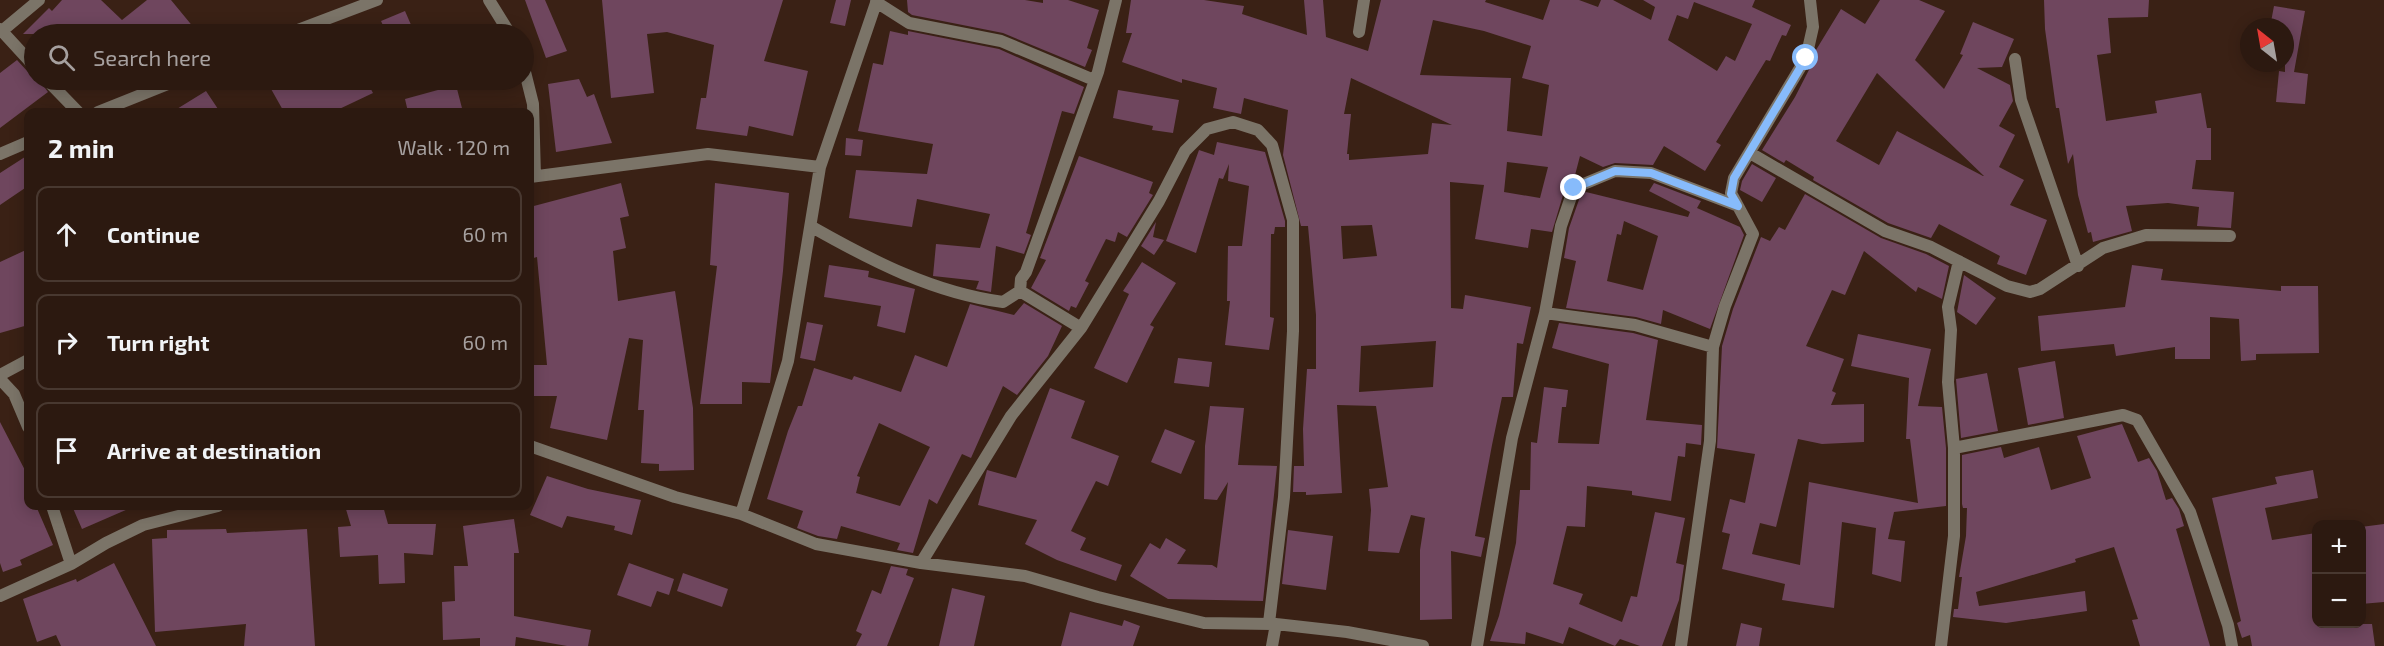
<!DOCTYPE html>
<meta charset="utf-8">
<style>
:root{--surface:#2c1910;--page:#342219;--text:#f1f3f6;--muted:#a6a09f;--line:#483830}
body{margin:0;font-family:"Exo 2",sans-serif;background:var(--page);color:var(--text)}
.controls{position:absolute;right:18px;bottom:18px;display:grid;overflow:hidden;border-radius:12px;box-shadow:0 3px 15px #0003}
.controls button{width:54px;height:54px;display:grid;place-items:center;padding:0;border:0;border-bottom:2px solid var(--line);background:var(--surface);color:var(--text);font:30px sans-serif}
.compass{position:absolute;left:2240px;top:18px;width:54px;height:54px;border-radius:50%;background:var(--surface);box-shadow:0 3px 15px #0003;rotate:329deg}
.stop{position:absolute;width:18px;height:18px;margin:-14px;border:4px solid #87bbfb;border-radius:50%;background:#fff}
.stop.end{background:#87bbfb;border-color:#fff;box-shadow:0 2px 6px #0008}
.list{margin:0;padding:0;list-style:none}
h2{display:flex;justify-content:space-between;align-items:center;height:78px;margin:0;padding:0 24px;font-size:26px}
h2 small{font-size:20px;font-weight:400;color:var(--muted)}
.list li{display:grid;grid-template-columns:39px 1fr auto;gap:18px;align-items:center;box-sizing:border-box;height:96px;margin:0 12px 12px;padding:0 12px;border:2px solid var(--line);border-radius:12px}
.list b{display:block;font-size:22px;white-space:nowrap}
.list em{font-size:20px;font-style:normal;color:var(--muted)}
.icon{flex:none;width:33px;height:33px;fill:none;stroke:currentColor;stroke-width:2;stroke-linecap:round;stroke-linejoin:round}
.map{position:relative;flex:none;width:2384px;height:646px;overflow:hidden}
.search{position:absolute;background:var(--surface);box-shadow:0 3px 15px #0003;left:24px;top:24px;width:510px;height:66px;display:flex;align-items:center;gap:15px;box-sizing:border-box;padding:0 21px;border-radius:33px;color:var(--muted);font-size:22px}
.panel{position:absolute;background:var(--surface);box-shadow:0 3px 15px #0003;left:24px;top:108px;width:510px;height:402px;border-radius:12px}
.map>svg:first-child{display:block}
</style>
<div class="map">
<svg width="2384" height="646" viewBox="0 0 2384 646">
<rect width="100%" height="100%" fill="#3a2115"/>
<path fill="#6f465e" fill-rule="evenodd" d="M62,0H101L122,20L147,0H171L199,34H23L49,8L52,11Z
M525,0H545L567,51L546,58Z
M602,0H783L764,61L808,71L793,136L749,126L747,136L696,129L701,98H706L714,45L667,32L647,34L654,93L611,98Z
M836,0H851L845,26L830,23Z
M907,0H1025L1043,3V0H1068L1099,10L1087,48L1092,50L1085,67L1003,33L912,15L908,12Z
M1131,0H1204L1244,6L1242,14L1307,35L1304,0H1323L1326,37L1368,51L1381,0H1486L1485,2L1543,20L1550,0H1579L1598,7L1601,0H1613L1651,20L1655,7L1643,0H1755L1752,7L1791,25L1786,36L1782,35L1770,61L1766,60L1716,142L1721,145L1705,171L1664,146L1653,165L1615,163L1603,167L1580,156L1574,179L1566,185L1552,232L1531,229L1528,248L1475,239L1484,185L1450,182L1451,308L1463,309L1465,295L1531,307L1523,344L1517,343L1513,397H1502L1492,445L1475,536L1485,538L1481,557L1451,551L1452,619L1420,620V550L1425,518L1411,515L1399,553L1368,551L1371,510L1369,489L1388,487L1376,406L1337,405L1342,493L1306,495V492H1293L1294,466H1304L1303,429L1307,369H1316V315L1308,226H1301L1283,155L1288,110L1244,98L1241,114L1213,108L1217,88L1182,79V83L1122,62L1132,33H1126ZM1694,2L1752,24L1735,61L1726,56L1717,71L1668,40L1677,15L1688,19ZM1433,20L1484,31L1531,46L1522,78L1549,85L1542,136L1507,131L1511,78L1420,75ZM1351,78L1437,118L1452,125L1432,123L1428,154L1349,160V154H1347L1351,114H1344ZM1507,162L1548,167L1540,198L1504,192ZM1372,225L1377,256L1343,259L1341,226ZM1436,341L1433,387L1359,392L1361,346Z
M1880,0H1919L1945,11L1915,60L1944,89L1963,55L1960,54L1973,22L2014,39L2002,67L1977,68L2010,85L2013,101L1999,126L2015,135L1999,167L2024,180L2010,205L2047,220L2026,275L1997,264L2000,256L1939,224L1931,238L1888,223L1813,180L1814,177L1786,160L1784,163L1762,150L1795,97L1813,62L1816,50L1841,9L1865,24ZM1877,73L1984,176H1983L1897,131L1879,165L1836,141Z
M2044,0H2149L2148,17L2108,18L2111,53L2097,55L2106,121L2157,113L2155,101L2201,93L2207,128H2211V160H2196L2192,189L2234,192L2231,228L2197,226L2199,207L2168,203L2126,206L2132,231L2093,242L2091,232L2088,233L2078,195L2073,154L2068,164L2059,108H2056L2045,29Z
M2274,6L2305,11L2294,72L2308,74L2305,104L2276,102L2279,71L2285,72V27H2270Z
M405,11L415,34H387L381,21Z
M890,31L908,35V31L999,49L1084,87L1074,114L1062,111L1026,233L1031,235L1024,254L996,246L991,292L976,289L979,281L933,276L936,244L980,248L990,214L917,199L912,227L849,218L856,170L927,174L933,144L858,131L873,63L883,65Z
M17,60L28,72L34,74V80H39L48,92L0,128V73Z
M579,79L587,97L594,94L612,143L556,152L548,84Z
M266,80H366L373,93L333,112H284Z
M456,85L463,112H408L405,99Z
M1118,90L1179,100L1173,133L1152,130L1153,126L1113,118Z
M206,91L220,112H172Z
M846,138L863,140L861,156L845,155Z
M1217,142L1265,152L1285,221V227H1275L1274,234H1271L1270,317L1274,318L1269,350L1225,345L1230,301H1227L1228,246H1242L1249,186L1228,181L1229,164L1223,179L1219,178L1196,253L1166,241L1199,150L1214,155Z
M28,155V186L0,205V173Z
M1079,156L1153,182L1149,193L1153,195L1127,237L1118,232L1115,242L1106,239L1085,281L1089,283L1076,308L1071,306L1069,311L1031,288L1046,260L1040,258Z
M1752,164L1776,178L1762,202L1740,190L1742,181Z
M621,183L629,216L620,218L626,248L613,251L618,301L675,291L693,408L694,470L659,471V464L641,463L644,410H638L643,340L629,338L607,440L550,428L557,396H530V365H547L537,257L530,259V207Z
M715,183L789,193L783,271L770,383L742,382V404H700L717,266L710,265Z
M1654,183L1701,201L1697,208L1740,227L1744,235L1710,329L1663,310L1661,324L1636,317L1566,308L1576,261L1564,258L1569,228L1581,194L1586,192L1688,217L1690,212L1649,191ZM1624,221L1658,236L1643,290L1607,281L1617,234L1621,235Z
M1805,194L1881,238L1926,254L1949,266L1942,299L1918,287L1916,292L1864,251L1845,295L1832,290L1806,346L1844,359L1832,391L1836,393L1831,405L1864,404V442L1822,444L1798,439L1776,527L1760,523L1752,554L1800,565L1809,482L1918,503L1910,439H1906L1909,378L1851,366L1858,334L1931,349L1918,406L1942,407L1946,448V506L1894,512L1888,539L1905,541L1901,582L1872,574L1876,528L1842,522L1834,608L1782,600L1785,584L1722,569L1730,534L1722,532L1730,499L1745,503L1755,454L1717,448L1722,346L1733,309L1761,237L1770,241L1779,227L1785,230Z
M1156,222L1153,237L1164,240L1154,255L1141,246Z
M28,249V325L0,333V262Z
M1142,262L1176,283L1150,325L1154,327L1127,383L1094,368L1129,294L1123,291Z
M829,265L869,271L868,277L915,289L905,333L877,326L881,306L824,297Z
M2132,265L2163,269L2161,280L2281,291V286H2318L2319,353L2256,354V360L2241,361L2239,319L2210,317V359H2175V347L2116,356L2114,344L2041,351L2038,316L2125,307Z
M1964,275L1996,298L1976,325L1957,312Z
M1024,303L1062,326L1048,356L1017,395L1003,386L971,458L962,454L937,504L929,499L913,553L897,550L900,543L841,526L837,539L818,536L797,528L803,511L767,499L788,431L798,406H802L814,368L852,380L854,376L901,392L915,355L947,367L970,304L1014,315ZM879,423L930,447L900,506L856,493L860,477L857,476Z
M807,322L823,325L815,361L800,358Z
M1559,323L1633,333L1658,340L1646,420L1702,425L1701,445L1686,443L1685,457L1678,456L1671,501L1632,495V491L1587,486L1585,527L1567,526L1553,584L1583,594L1579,604L1622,622L1631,596L1637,597L1655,512L1685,518L1676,563L1684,565L1679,600L1662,646H1640L1620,639L1615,646L1569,627L1563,644L1526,632L1525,644L1490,641L1499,616L1516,543L1520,490H1530L1531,442L1537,443L1544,387L1568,390L1566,407H1562L1558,443L1599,444L1609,364L1552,348Z
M1178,358L1212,362L1209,387L1174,383Z
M2055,361L2064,418L2028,425L2018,368Z
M1987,373L1998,431L1961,438L1956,379Z
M1050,388L1085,401L1071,438L1119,456L1108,486L1096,481L1071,531L1086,538L1080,550L1122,565L1116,581L1057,560L1025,544L1037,520L978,505L987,470L1016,478Z
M1210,406L1244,408L1238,465L1277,466L1263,601L1168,599L1130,576L1150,543L1160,549L1166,538L1186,550L1177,564L1212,565L1217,568L1228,482L1217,500L1204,499L1205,446Z
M0,422L28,476V506H36L53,545L20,560L22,565L3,572L0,563Z
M2122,424L2138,462L2149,458L2157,471L2166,500L2172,498L2179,509L2184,526L2176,529L2210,646H2140L2132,620L2138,619L2114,547L2075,559L2076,562L1976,592L1979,606L2085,591L2087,611L2006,623L1953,617L1954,609H1958L1962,577H1959L1966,536L1967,508H1963L1962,504V455L2001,447L2004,458L2039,447L2051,490L2091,478L2077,436Z
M1165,429L1195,441L1181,474L1151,462Z
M2313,470L2318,498L2265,508L2272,540L2316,533V624H2372L2375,646H2252L2250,635L2242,638L2237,623L2241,621L2212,498L2277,484L2275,477Z
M547,476L588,489L641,500L632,535L614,530L615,526L567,516L562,528L530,515Z
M72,506H135L82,529Z
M345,506H383L388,524H436L433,555L404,553L405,583L379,584L378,555L340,557L338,527L351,526Z
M514,519L519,553H514V616L591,630L588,646H567L516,637L515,646H480V638L443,640L442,602L455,601L454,566H468L463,526Z
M2384,524V602L2361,604V527Z
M226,529L227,533L307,529L315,646H244L246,624L155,632L152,539L167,538V530Z
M1288,530L1333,536L1326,590L1282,584Z
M114,563L156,646H61L56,635L37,642L23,599L76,579L77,582Z
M629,563L674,579L669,595L657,591L651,607L617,595Z
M891,566L908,569L906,575L914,578L887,646H856L862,634L856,631L872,590L881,594Z
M683,573L728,589L722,607L677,591Z
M952,588L985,596L974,646H939Z
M1070,612L1122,626L1124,620L1140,626L1133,646H1061Z
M1741,623L1762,628L1759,646H1736Z"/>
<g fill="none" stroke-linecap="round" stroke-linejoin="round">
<path stroke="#7b7468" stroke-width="12" d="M489,0L510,34
M876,2L909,23L1001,41L1094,80
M0,29L34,66
M2,31L39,0
M1359,32L1364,0
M287,34L377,0
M2015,59L2021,100L2078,266
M524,68L533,104L535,176
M47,80L78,112
M98,112L178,80
M1750,153L1885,231L1931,247L2007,286L2030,292L2040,289L2103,248L2146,235L2230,236
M0,154L28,142
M530,177L708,154L820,167
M812,227C872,261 934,293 1003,302L1020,291L1021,279L1026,272L1098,72L1116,0
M1020,291L1081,328
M1545,313L1635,325L1713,347
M0,375L28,360
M0,379L14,394L28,427
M530,446L675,497L741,514L816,544L921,563L1025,576L1098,597L1204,623L1276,624L1347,632L1423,646
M1954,448L2123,415L2137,420L2190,512L2228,625L2232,646
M52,506L71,564
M741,514L788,361L820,167L877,0
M921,563L1011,416L1081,328L1159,201L1185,151L1207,129L1233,122L1258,130L1272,145L1293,220V331L1284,497L1269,623
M0,596L71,564L106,543L143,525L218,506
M1272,646L1276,624
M1477,646L1512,438L1545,313L1561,226L1574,188L1615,171L1651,173L1738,206
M1681,646L1710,441L1713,347L1725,306L1753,234L1731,193L1734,178L1806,58L1813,27L1810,0
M1941,646L1954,536V448L1948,382L1951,330L1948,307L1959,261"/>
</g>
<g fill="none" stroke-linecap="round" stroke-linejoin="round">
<path stroke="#87bbfb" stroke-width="8" d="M1574,188L1615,171L1651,173L1738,206L1731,194L1734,178L1806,58"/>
</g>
</svg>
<div class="controls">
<button>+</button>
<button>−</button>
</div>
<svg class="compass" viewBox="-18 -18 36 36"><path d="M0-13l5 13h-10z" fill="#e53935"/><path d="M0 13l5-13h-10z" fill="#a6a09f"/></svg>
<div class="stop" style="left:1806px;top:58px"></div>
<div class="stop end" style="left:1574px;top:188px"></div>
<div class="search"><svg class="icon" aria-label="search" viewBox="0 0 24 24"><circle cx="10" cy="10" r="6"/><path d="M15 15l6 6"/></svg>Search here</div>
<section class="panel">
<h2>2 min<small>Walk · 120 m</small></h2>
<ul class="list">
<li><svg class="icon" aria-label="ahead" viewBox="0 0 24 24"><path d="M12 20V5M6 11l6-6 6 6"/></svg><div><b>Continue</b></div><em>60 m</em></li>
<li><svg class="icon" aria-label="right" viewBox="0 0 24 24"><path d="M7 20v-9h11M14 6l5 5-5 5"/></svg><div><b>Turn right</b></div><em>60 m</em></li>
<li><svg class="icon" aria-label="arrive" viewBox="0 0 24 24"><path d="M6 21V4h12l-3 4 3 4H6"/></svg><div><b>Arrive at destination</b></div></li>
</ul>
</section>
</div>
